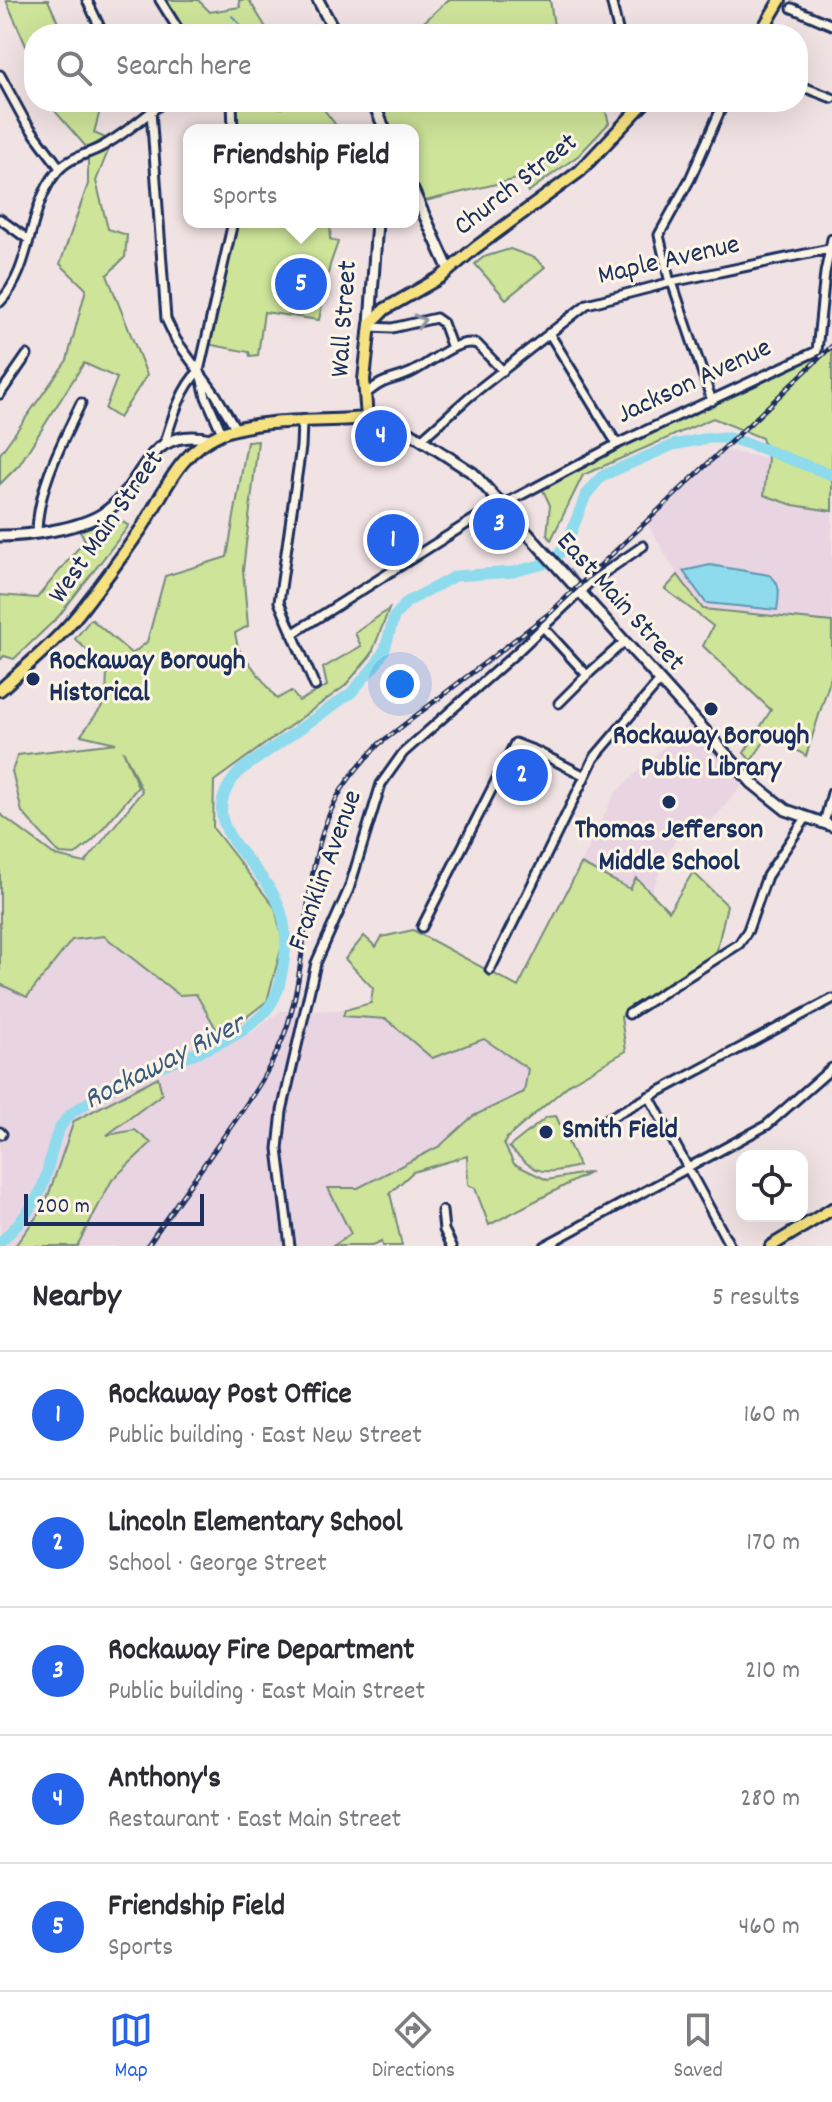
<!DOCTYPE html>
<meta charset="utf-8">
<style>
:root{--surface:#fff;--page:#f2f2f3;--text:#2b2b33;--muted:#7c7c81;--line:#e1e1e2;--accent:#2563eb}
body{margin:0;font-family:Dekko,sans-serif;background:var(--page);color:var(--text)}
.controls{position:absolute;right:24px;bottom:24px;display:grid;overflow:hidden;border-radius:16px;box-shadow:0 8px 32px #0002}
.controls button{width:72px;height:72px;display:grid;place-items:center;padding:0;border:0;border-bottom:2px solid var(--line);background:var(--surface);color:var(--text);font:40px sans-serif}
.scale{position:absolute;left:24px;bottom:20px;width:180px;box-sizing:border-box;padding-left:8px;border:4px solid #1b2f5e;border-top:0;font-size:22px;line-height:28px;white-space:nowrap;color:#1b2f5e;-webkit-text-stroke:6px #fcf5e5;paint-order:stroke}
.you{position:absolute;left:400px;top:684px;width:28px;height:28px;margin:-20px;border:6px solid #fff;border-radius:50%;background:#1a73e8;box-shadow:0 0 0 12px #1a73e833}
.badge{display:grid;place-items:center;width:52px;height:52px;border-radius:50%;background:var(--accent);color:#fff;font-size:26px;font-weight:700}
.pin{position:absolute;translate:-50% -50%;border:4px solid #fff;box-shadow:0 2px 8px #0006}
.popup{position:absolute;left:183px;top:124px;width:236px;height:104px;box-sizing:border-box;display:grid;place-content:center;border-radius:16px;background:var(--surface);filter:drop-shadow(0 2px 6px #0005);font-size:26px;white-space:nowrap;color:var(--muted)}
.popup b{font-size:30px;color:var(--text)}
.popup::after{content:'';position:absolute;left:50%;top:100%;margin-left:-16px;border:16px solid transparent;border-top-color:var(--surface)}
.list{margin:0;padding:0;list-style:none}
h2{display:flex;justify-content:space-between;align-items:center;height:104px;margin:0;padding:0 32px;font-size:34px}
h2 small{font-size:26px;font-weight:400;color:var(--muted)}
.list li{display:grid;grid-template-columns:52px 1fr auto;gap:24px;align-items:center;box-sizing:border-box;height:128px;padding:0 32px;border-top:2px solid var(--line)}
.list b{display:block;font-size:30px;white-space:nowrap}
.list p{margin:0;font-size:26px;white-space:nowrap;color:var(--muted)}
.list em{font-size:26px;font-style:normal;color:var(--muted)}
.icon{flex:none;width:44px;height:44px;fill:none;stroke:currentColor;stroke-width:2;stroke-linecap:round;stroke-linejoin:round}
.map{position:relative;flex:none;width:832px;height:1246px;overflow:hidden}
.search{position:absolute;background:var(--surface);box-shadow:0 8px 32px #0002;left:24px;right:24px;top:24px;height:88px;display:flex;align-items:center;gap:20px;box-sizing:border-box;padding:0 28px;border-radius:32px;color:var(--muted);font-size:30px}
.sheet{height:744px;background:var(--surface)}
nav{display:flex;justify-content:space-around;align-items:center;box-sizing:border-box;height:112px;border-top:2px solid var(--line);background:var(--surface);font-size:22px;color:var(--muted)}
nav a{display:grid;justify-items:center;gap:4px}
nav .on{color:var(--accent)}
.map>svg:first-child{display:block}
</style>
<div class="map">
<svg width="832" height="1246" viewBox="0 0 832 1246">
<rect width="100%" height="100%" fill="#f1e2e3"/>
<filter id="ink" filterUnits="userSpaceOnUse"><feTurbulence type="fractalNoise" baseFrequency=".0125" numOctaves="2"/><feDisplacementMap in="SourceGraphic" scale="16" xChannelSelector="R" yChannelSelector="G"/><feConvolveMatrix kernelMatrix="1 2 1 2 8 2 1 2 1" color-interpolation-filters="sRGB"/></filter>
<g filter="url(#ink)">
<path fill="#e9d4e2" d="M720,450L768,458L793,505L832,511V622L702,609L678,575L646,521Z
M689,724L744,783L712,821L695,812L668,852L651,893L636,878L631,889L581,864L615,793Z
M104,936L179,995L196,994L221,1037L251,1033L281,1011L345,1010L344,1016L386,1019L432,1058L484,1038L528,1069L524,1092L473,1116L440,1146L357,1188H328L351,1234L333,1246H77L112,1180L151,1143L135,1130L106,1136L162,1094L74,1121L45,1205L15,1246H0V984L27,997L73,940Z"/>
<path fill="#cee499" stroke="#748a7c" stroke-width="2" d="M6,0H48L63,34H34V64Z
M167,0H198L210,12L240,7L239,0H249L270,34H183Z
M448,0H550L554,26L542,28L546,34H411Z
M50,102H94L99,114L94,133L112,141L96,181L108,229L127,235L125,257L107,275L147,375L119,418L105,409L117,378L84,363L19,465L0,484V454L67,360L86,289L60,264L88,184V149L54,110Z
M232,102H252L254,107L282,108L284,102H318L335,124L334,130H233Z
M379,102H603L609,123L579,155L528,192L521,178L425,201L413,177V130H391Z
M235,222H331L330,239L338,242L330,265L319,320L264,312L258,355L250,356L249,352L207,344Z
M510,249L535,258L545,267L506,299L475,264L484,257Z
M832,348V511L793,505L764,495L768,458L762,438L713,418L583,475L551,540L547,535L550,505L541,486Z
M258,441L243,570L248,626L235,633L238,648L277,699L291,691L299,701L327,686L323,668L361,646L355,633L389,609L371,655L345,686L214,781L213,828L275,908L283,942L267,1001L221,1037L196,994L179,995L104,936L72,940L27,997L0,984V814L56,856L85,863L142,791L123,750L138,787L93,840L75,855L60,854L22,812L12,771L18,755L116,743L81,735L106,701L107,669L75,639L91,619L132,654L147,642L165,576L227,557L247,442Z
M108,514L128,525L127,528L58,617L14,659L4,656L0,660V595L37,598L85,540L78,527Z
M678,575L703,609L832,622V674L806,756L770,733L751,761L744,753L771,710L703,646L713,626L665,589Z
M581,864L630,889L636,878L669,911L693,872L727,905L714,963L621,1017L626,1051L572,1082L507,1138L504,1144L514,1164L547,1180L591,1172L489,1225L475,1188L468,1185L467,1156L413,1172L390,1193L402,1246H382L381,1242L372,1246H333L351,1234L328,1188H358L440,1146L473,1116L524,1092L528,1069L484,1039L432,1058L386,1019L343,1016L345,1010L371,1003L373,988L345,959L364,936L376,947L382,937L413,930L518,987Z
M158,1077L162,1094L107,1135L135,1130L151,1143L112,1180L77,1246H15L45,1205L74,1121Z
M556,1116L579,1166C541,1175 537,1175 509,1147L547,1117Z"/>
<path fill="#8ddbec" stroke="#5f96b3" stroke-width="2" d="M710,565L769,575C782,583 779,596 777,610L706,603L683,571Z"/>
<g fill="none" stroke-linecap="round" stroke-linejoin="round">
<path stroke="#5f96b3" stroke-width="2" d="M232,16L249,34"/>
<path stroke="#8ddbec" stroke-width="11" d="M0,1243C14,1228 28,1214 38,1196C54,1169 47,1129 76,1110C96,1097 119,1084 140,1074C183,1055 265,1039 279,986C286,957 290,932 278,903C257,856 188,824 241,770L351,693L377,663L385,649L394,617L407,602L455,576L513,572L544,564L560,553L568,540L586,495L602,476L673,445L709,438H729L755,446L832,475"/>
<defs>
<path id="street" d="M87,0L103,34
M160,0L181,34
M611,0L619,34
M792,8L832,25
M0,75L25,121L60,168
M798,85L832,98
M232,102L233,130
M151,111L166,319L176,340L216,395L236,429
M0,219L29,240
M672,282L712,401
M670,283L659,235L690,179L724,102
M0,302C33,268 27,209 56,173C68,157 87,155 103,146C124,134 145,117 163,102
M370,327L392,328L436,318L443,323L452,348
M549,333L617,444
M201,377L206,397L222,433
M0,394L27,355
M366,394C386,377 390,382 410,373C429,365 457,337 477,344L503,371
M302,423L301,447L279,602L315,686
M422,439L470,396L587,304L672,282L829,249
M165,442C172,419 181,388 199,371L233,222
M37,532C38,487 62,443 81,403
M543,627L587,675L559,703
M292,634L495,506L508,502L617,444L817,351L825,273L832,239
M587,675L624,642
M824,823L832,793
M422,927L515,743L536,751L585,776
M490,970L594,758L659,682
M629,1014L739,944L748,930L767,876L806,818
M649,1096L730,1246
M0,1132L2,1134
M583,1132L832,999
M442,1211L444,1230L452,1246
M290,1246L278,1149L282,1111L316,963L349,889L381,784L403,753L516,653L589,583L643,546
M544,1246L767,1125L832,1068"/>
<path id="secondary" d="M318,0L336,34
M373,102L385,130
M413,190L449,270
M370,324L377,222
M367,418H383L394,422L473,473L752,783L786,810L832,826
M0,536C28,536 78,529 102,514C147,486 142,425 211,439"/>
<path id="primary" d="M760,34L780,0
M0,690C27,665 56,642 79,613C100,586 121,558 141,529C165,493 177,452 222,433C261,418 324,422 367,418L364,380L370,324L385,309L441,277L475,248L580,171L645,102
M771,1246L832,1209"/>
</defs>
<use href="#street" stroke="#1b2f5e" stroke-width="13"/>
<use href="#secondary" stroke="#1b2f5e" stroke-width="15"/>
<use href="#primary" stroke="#1b2f5e" stroke-width="16"/>
<use href="#street" stroke="#fcf5e5" stroke-width="7"/>
<use href="#secondary" stroke="#fcf5e5" stroke-width="9"/>
<use href="#primary" stroke="#f7e281" stroke-width="10"/>
<defs>
<path id="rail" d="M147,1246C171,1211 196,1176 220,1142C246,1105 273,1069 287,1027C311,952 300,866 338,796C349,776 364,760 379,744L551,612L832,346"/>
</defs>
<use href="#rail" stroke="#1b2f5e" stroke-width="5"/>
<use href="#rail" stroke="#fcf5e5" stroke-width="2" stroke-dasharray="6" stroke-linecap="butt"/>
</g>
<defs><path id="oneway-chevron" d="M-2-3.5L2.5 0L-2 3.5" fill="none" stroke-width="1.6" stroke-linecap="round" stroke-linejoin="round" transform="scale(2)"/></defs>
<use stroke="#8c92a2" href="#oneway-chevron" transform="translate(420 321) rotate(-15)"/>
</g>
<g fill="#1b2f5e" stroke="#fcf5e5" stroke-width="3">
<circle cx="33" cy="679" r="8"/>
<circle cx="711" cy="709" r="8"/>
<circle cx="669" cy="802" r="8"/>
<circle cx="546" cy="1132" r="8"/>
</g>
<g text-anchor="middle" dominant-baseline="central" stroke-width="6" stroke-linejoin="round" paint-order="stroke">
<g font-size="28" fill="#1b2f5e" stroke="#fcf5e5">
<text transform="translate(517 186) rotate(-38)">Church Street</text>
<text transform="translate(669 262) rotate(-13)">Maple Avenue</text>
<text transform="translate(346 319) rotate(-86)">Wall Street</text>
<text transform="translate(695 383) rotate(-25)">Jackson Avenue</text>
<text transform="translate(108 528) rotate(-55)">West Main Street</text>
<text transform="translate(619 603) rotate(48)">East Main Street</text>
<text transform="translate(327 871) rotate(-70)">Franklin Avenue</text>
</g>
<g font-size="28" font-weight="bold" fill="#1b2f5e" stroke="#fcf5e5" text-anchor="start">
<text x="49" y="663">Rockaway Borough<tspan x="49" dy="32">Historical</tspan></text>
<text x="711" y="738" text-anchor="middle">Rockaway Borough<tspan x="711" dy="32">Public Library</tspan></text>
<text x="669" y="832" text-anchor="middle">Thomas Jefferson<tspan x="669" dy="32">Middle School</tspan></text>
<text x="562" y="1132">Smith Field</text>
</g>
<g font-size="30" font-style="italic" fill="#385a82" stroke="#fcf5e5">
<text transform="translate(165 1064) rotate(-27)">Rockaway River</text>
</g>
</g>
</svg>
<div class="controls">
<button><svg class="icon" aria-label="locate" viewBox="0 0 24 24"><circle cx="12" cy="12" r="6"/><path d="M12 2v4M12 18v4M2 12h4M18 12h4"/></svg></button>
</div>
<div class="scale">200 m</div>
<div class="you"></div>
<div class="pin badge" style="left:393px;top:540px">1</div>
<div class="pin badge" style="left:522px;top:775px">2</div>
<div class="pin badge" style="left:499px;top:524px">3</div>
<div class="pin badge" style="left:381px;top:436px">4</div>
<div class="pin badge" style="left:301px;top:284px">5</div>
<div class="popup"><b>Friendship Field</b>Sports</div>
<div class="search"><svg class="icon" aria-label="search" viewBox="0 0 24 24"><circle cx="10" cy="10" r="6"/><path d="M15 15l6 6"/></svg>Search here</div>
</div>
<section class="sheet">
<h2>Nearby<small>5 results</small></h2>
<ul class="list">
<li><span class="badge">1</span><div><b>Rockaway Post Office</b><p>Public building · East New Street</p></div><em>160 m</em></li>
<li><span class="badge">2</span><div><b>Lincoln Elementary School</b><p>School · George Street</p></div><em>170 m</em></li>
<li><span class="badge">3</span><div><b>Rockaway Fire Department</b><p>Public building · East Main Street</p></div><em>210 m</em></li>
<li><span class="badge">4</span><div><b>Anthony's</b><p>Restaurant · East Main Street</p></div><em>280 m</em></li>
<li><span class="badge">5</span><div><b>Friendship Field</b><p>Sports</p></div><em>460 m</em></li>
</ul>
</section>
<nav>
<a class="on"><svg class="icon" aria-label="map" viewBox="0 0 24 24"><path d="M3 6l6-2 6 2 6-2v14l-6 2-6-2-6 2zM9 4v14M15 6v14"/></svg>Map</a>
<a><svg class="icon" aria-label="directions" viewBox="0 0 24 24"><path d="M12 3l9 9-9 9-9-9zM9 14v-3h6M13 9l2 2-2 2"/></svg>Directions</a>
<a><svg class="icon" aria-label="saved" viewBox="0 0 24 24"><path d="M7 4h10v16l-5-4-5 4z"/></svg>Saved</a>
</nav>
